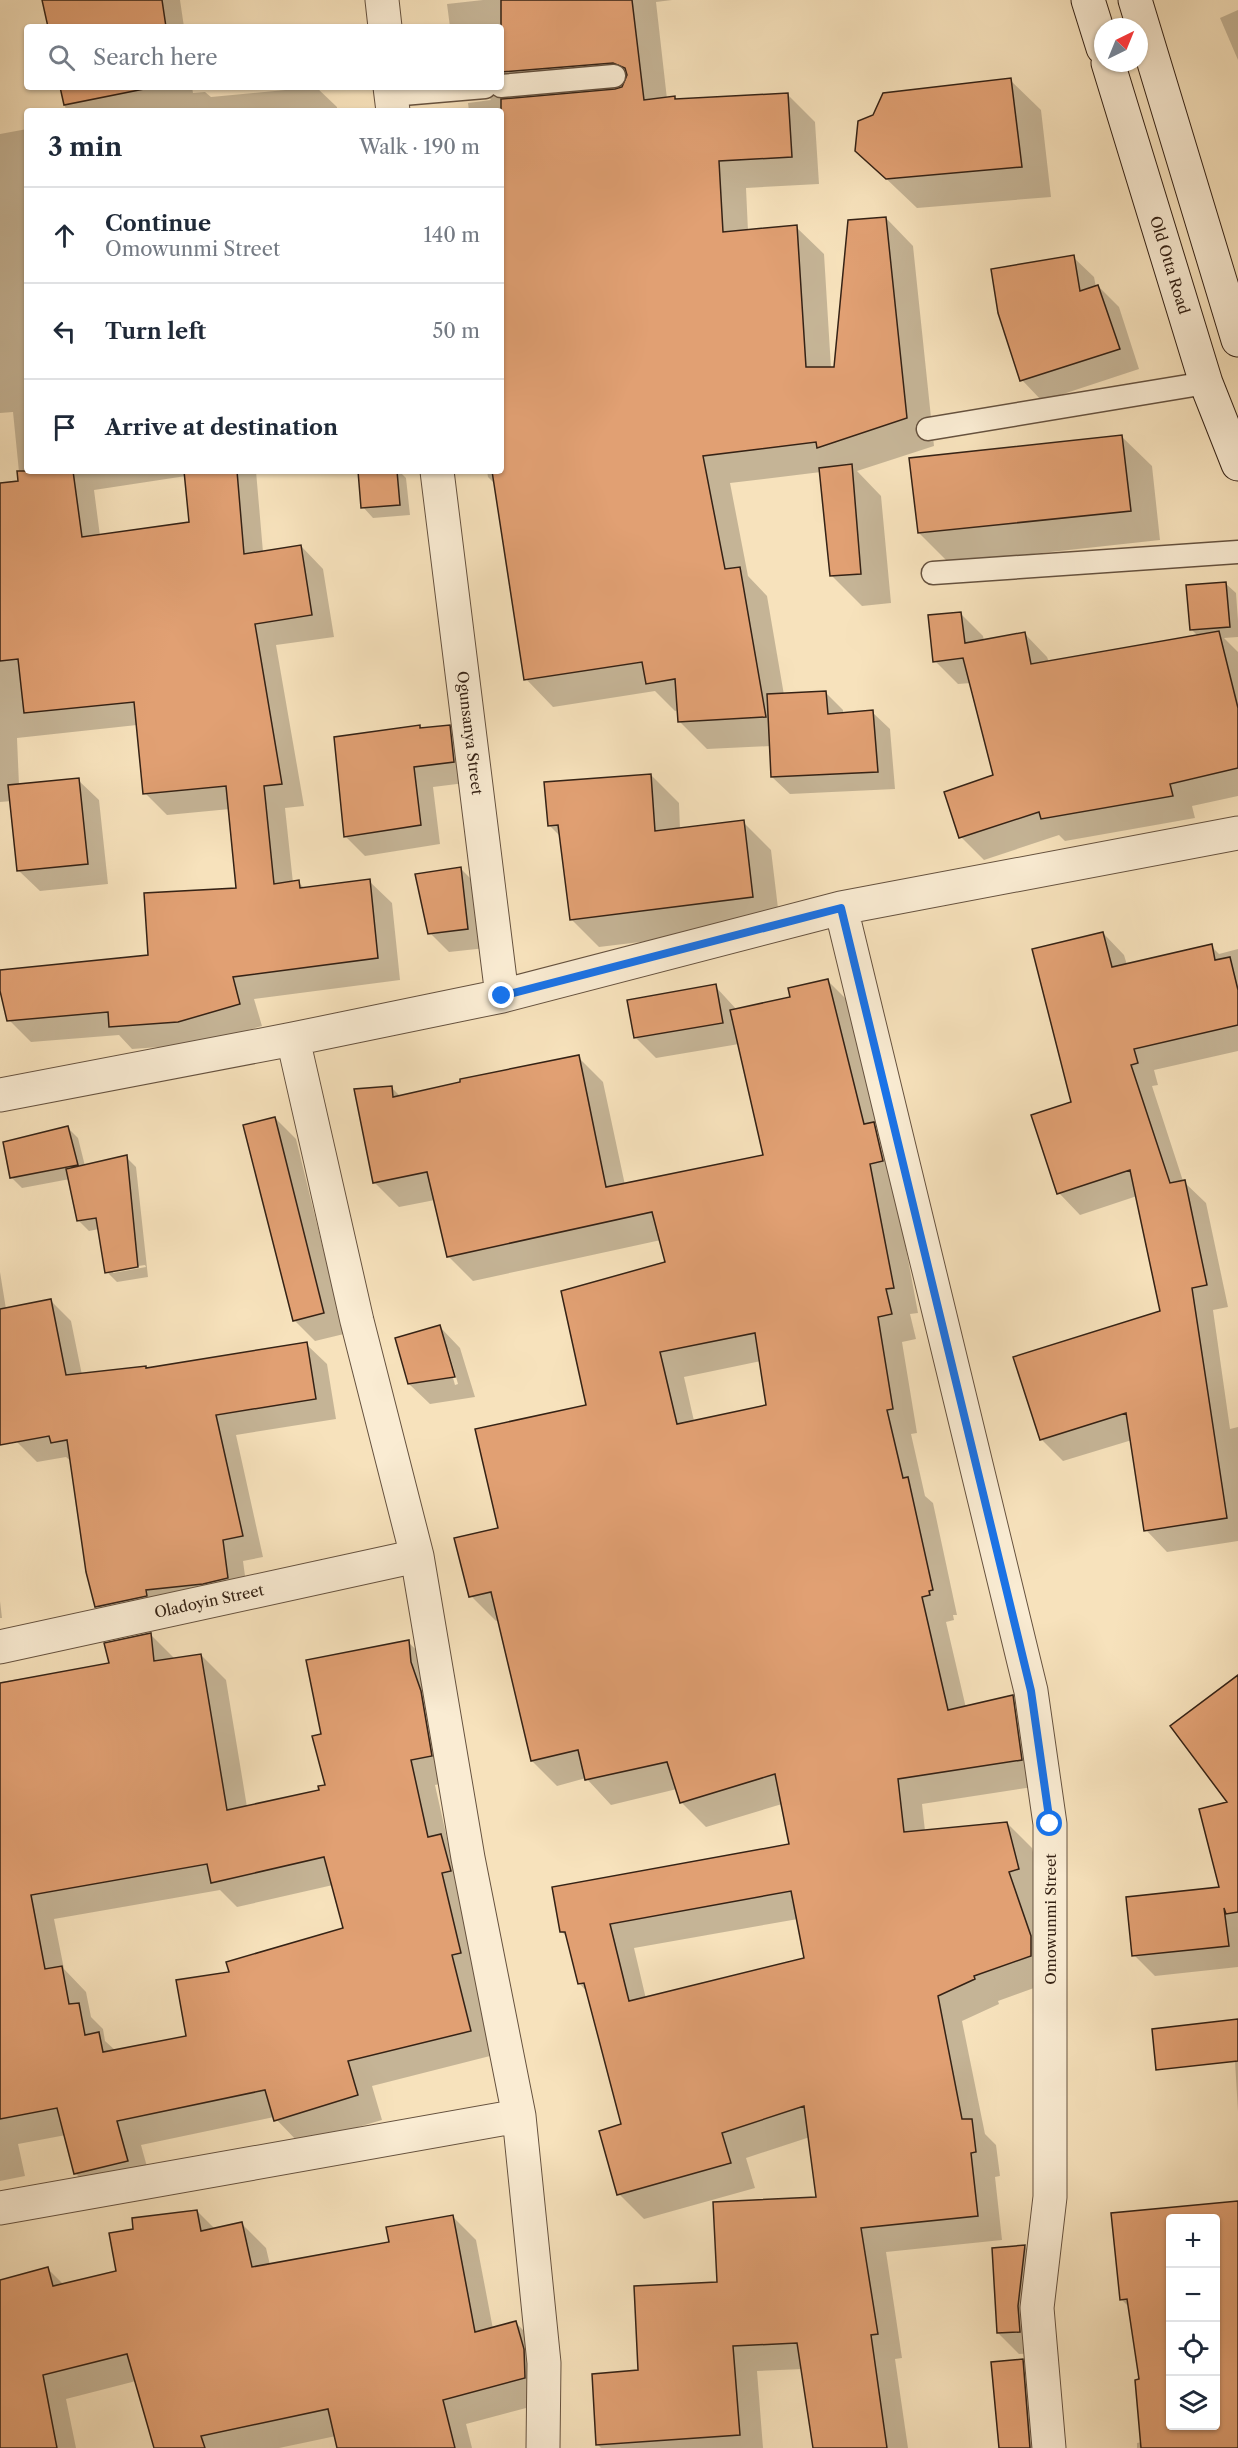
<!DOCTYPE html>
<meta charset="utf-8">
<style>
:root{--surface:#fff;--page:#f6f6f7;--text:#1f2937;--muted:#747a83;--line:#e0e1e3}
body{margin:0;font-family:"Libre Caslon Text",serif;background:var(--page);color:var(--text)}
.controls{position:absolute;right:18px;bottom:18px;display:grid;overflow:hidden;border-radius:6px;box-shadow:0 2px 4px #0004}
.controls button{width:54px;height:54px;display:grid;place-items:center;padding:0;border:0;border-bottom:2px solid var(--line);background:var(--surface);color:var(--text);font:30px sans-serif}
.compass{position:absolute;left:1094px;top:18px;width:54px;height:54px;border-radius:50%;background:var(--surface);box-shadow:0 2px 4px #0004;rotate:43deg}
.stop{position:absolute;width:18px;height:18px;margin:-14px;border:4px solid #1a73e8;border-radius:50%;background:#fff}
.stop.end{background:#1a73e8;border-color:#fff;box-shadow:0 2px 6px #0008}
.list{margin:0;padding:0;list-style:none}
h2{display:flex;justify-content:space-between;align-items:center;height:78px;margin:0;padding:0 24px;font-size:26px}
h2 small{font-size:20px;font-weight:400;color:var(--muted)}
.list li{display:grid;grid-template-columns:39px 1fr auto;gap:18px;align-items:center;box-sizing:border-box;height:96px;padding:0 24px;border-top:2px solid var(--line)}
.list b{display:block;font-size:22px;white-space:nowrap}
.list p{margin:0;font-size:20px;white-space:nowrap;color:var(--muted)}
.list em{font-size:20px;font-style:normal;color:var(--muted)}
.icon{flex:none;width:33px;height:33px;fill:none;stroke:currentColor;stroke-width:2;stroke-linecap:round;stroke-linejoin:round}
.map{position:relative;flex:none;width:1238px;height:2448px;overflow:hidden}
.search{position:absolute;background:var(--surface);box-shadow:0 2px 4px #0004;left:24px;top:24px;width:480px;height:66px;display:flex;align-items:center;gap:15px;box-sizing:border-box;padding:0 21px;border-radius:6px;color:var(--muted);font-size:22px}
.panel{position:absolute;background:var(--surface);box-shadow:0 2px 4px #0004;left:24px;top:108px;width:480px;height:366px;border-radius:6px}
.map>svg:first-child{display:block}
</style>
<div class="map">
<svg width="1238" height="2448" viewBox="0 0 1238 2448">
<rect width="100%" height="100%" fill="#f7e2bc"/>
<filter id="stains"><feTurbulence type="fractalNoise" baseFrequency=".00333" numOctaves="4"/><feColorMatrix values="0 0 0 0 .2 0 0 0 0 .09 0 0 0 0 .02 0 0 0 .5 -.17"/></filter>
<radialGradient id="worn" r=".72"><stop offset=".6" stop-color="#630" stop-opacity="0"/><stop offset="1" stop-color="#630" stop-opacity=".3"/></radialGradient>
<path fill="#0003" fill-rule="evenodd" d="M54,0H180L184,27H49Z
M483,0H672L656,2L667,99L674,98L677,101L787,94L815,122L819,184L746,188L748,231L796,227L824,254L831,368L835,369L886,218L913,246L934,446L857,471L881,496L891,603L862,606L832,576L821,472L730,483L748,576L767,596L784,695L825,692L843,710V714L872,712L890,729L895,789L790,794L772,777L771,746L707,749L679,721V710L675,711L655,691L553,707L526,679L495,484L488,477L487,471H501V111H469L468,103L491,100L489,97L483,98L501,87V27H450L447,4Z
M1238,10V60L1220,18Z
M1010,80L1041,110L1051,197L917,208L857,151L874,116Z
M61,87H192L193,93L205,92L211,97L316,87L337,107V111H66Z
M27,129V471H256L263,552L301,546L323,569L334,637L276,645L304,806L285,808L293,883L298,882L305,889L369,881L392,903L400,980L254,999L262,1026L201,1044L132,1049L119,1035L31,1042L9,1020L0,985V971L150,956L238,890L230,809L167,815L145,793L137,725L17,738L19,785L78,780L99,800L108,884L40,891L19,871L12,801L0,802V484L20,482L13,412L0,413V134ZM186,476L190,523L100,536L94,490Z
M1073,257L1094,277L1096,287L1098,286L1119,307L1139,369L1042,401L1022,380Z
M1121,436L1152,466L1160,540L949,563L919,533Z
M364,471H399L406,478L410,515L373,518L363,507Z
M1225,583L1236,593L1238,621V637L1224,638L1238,652V796L1192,806L1195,818L1065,841L1059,835L984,860L961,837L995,776L971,683L958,684L935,661L960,613L983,636L984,641L1025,634L1047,657L1049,662L1198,636L1192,630Z
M449,726L469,746L473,782L433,787L440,844L365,856L345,836L420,727L422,729Z
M651,775L679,803L680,830L743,822L771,850L780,925L599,947L571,919L561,837L549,825Z
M461,869L480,888L486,948L449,952L430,933Z
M1103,933L1124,955L1127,965L1211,946L1219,954L1238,949V1051L1154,1070L1158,1085L1152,1086L1183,1181L1206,1203L1228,1307L1213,1310L1230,1429L1238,1427V1541L1167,1552L1146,1530L1132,1440L1063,1461L1041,1439L1162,1312L1137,1196L1080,1215L1059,1193Z
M827,980L852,1005L895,1189L918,1313L910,1314L916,1339L902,1342L917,1433L911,1434L925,1496L933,1503L957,1615H953L954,1620L946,1622L966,1708L1012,1696L1037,1721L1046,1785L922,1804L925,1831L1007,1823L1032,1848L1043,1894L1033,1897L1056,1962V1980L998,2001L999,2004L962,2021L985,2134L996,2145L1000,2176L995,2177L1002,2240L886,2252L902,2358L895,2359L908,2448H830L803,2369L757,2371L763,2448H601L597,2444L640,2372L719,2284L818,2198L810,2137L746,2158L755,2188L644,2219L619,2194L623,2126L588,1993L579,1983L568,1938L562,1932L791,1846L782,1804L706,1827L681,1802L677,1789L611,1805L586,1778L557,1786L532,1761L499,1620L496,1621L471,1596L500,1529L588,1406L666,1263L661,1240L473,1281L448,1256L435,1200L399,1207L374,1182L391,1087L401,1097L578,1057L603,1082L625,1185L765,1156L739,1044L656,1058L635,1037L715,986L737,1010L791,998ZM761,1361L767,1406L694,1421L684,1377ZM798,1919L806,1959L646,1999L634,1948Z
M275,1118L296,1139L344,1334L315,1341L294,1320Z
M68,1128L78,1138L85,1166L126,1157L136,1167L148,1277L117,1282L107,1272L99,1229L89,1231L79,1221L70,1179L22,1188L12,1178L5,1143ZM145,1265L146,1267L113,1273V1270Z
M0,1272L6,1309L50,1300L71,1321L82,1375L147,1369L306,1344L327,1364L336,1419L236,1435L263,1557L243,1561L248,1598L117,1627L96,1606L73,1463L66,1457L37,1462L0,1425Z
M440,1327L460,1348L475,1397L430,1404L409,1384ZM445,1349H448L458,1384L455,1385Z
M0,1601L2,1618H0Z
M151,1635L175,1659L201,1655L226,1680L247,1807L321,1791L327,1786L322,1735L408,1642L433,1666L456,1781L435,1785L448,1843L465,1860L494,2055L372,2086L382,2120L300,2144L274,2117L141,2145L152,2185L100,2198L75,2173L66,2135L18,2144L25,2176L0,2181V1682L111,1665ZM333,1885L345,1929L231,1973L188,2037L116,2051L105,2041L103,2029L91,2017L86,1992L64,1969L54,1919L220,1890L237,1907Z
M1221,1888L1238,1904V1967L1155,1976L1134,1955Z
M1234,2044H1238V2112Z
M1238,2202V2448H1137V2443L1142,2442L1141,2380L1129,2307L1121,2299L1112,2215ZM1170,2218H1216V2426H1170Z
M197,2211L215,2229L242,2224L266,2248L270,2265L391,2243L452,2216L476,2240L493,2329L516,2323L540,2347L549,2402L466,2424L472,2448H339L336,2436L279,2448H156L136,2381L66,2399L76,2448H0V2281L48,2269L64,2285L118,2272L135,2230Z
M1025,2247L1046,2268L1040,2353L1019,2354L998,2333L994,2249Z
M1022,2361L1049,2388L1054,2448H1000Z"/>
<path fill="#e1a073" stroke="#352215" stroke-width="1.5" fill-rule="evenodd" d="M42,0H162L166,27H48Z
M501,0H632L644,100L675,96V99L788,93L792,157L719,161L723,232L797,225L806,367H834L848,220L886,217L907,418L817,448L816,442L703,456L725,569L740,567L766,717L678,722L675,679L646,684L642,662L524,680L492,471H501V99L615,89L622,87L627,75L625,68L613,63L501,72Z
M1011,78L1022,167L886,179L855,151L858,121L873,115L883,93Z
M60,87H154L64,105Z
M1074,255L1080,291L1098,285L1120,349L1020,381L998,313L991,269Z
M1122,435L1131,511L918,533L909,458Z
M852,464L861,574L830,576L819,468Z
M17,471H73L82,537L189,522L184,471H237L244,554L301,545L312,615L255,624L282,784L264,786L274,884L299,880L300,888L370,879L378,958L233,977L240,1004L178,1022L109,1027L108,1012L7,1021L0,991V970L148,955L144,893L236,888L226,786L143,794L134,702L24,713L18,659L0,661V483L18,481Z
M358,471H397L400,505L361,508Z
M1226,582L1230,627L1190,630L1186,585Z
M961,612L965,643L1025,632L1031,664L1219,631L1238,708V768L1170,784L1173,796L1041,819L1039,812L959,838L944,792L993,775L963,658L933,662L928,615Z
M826,691L828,714L873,710L878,772L771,777L767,694Z
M420,725V728L450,725L454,762L414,767L421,825L344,837L334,737Z
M651,774L655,831L744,820L753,897L570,920L558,825L548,826L544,782Z
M79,778L88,864L17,871L8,785Z
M461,867L468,929L428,934L415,874Z
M1103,932L1112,967L1212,944L1215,960L1230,957L1238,990V1025L1134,1049L1138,1063L1131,1065L1170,1183L1185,1180L1207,1285L1192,1288L1227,1518L1144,1531L1126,1413L1040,1440L1013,1357L1160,1311L1130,1170L1057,1194L1031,1115L1071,1102L1032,949Z
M828,979L864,1124L874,1122L883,1161L870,1164L894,1288L886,1289L892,1314L878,1317L893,1409L887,1410L903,1478L908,1477L933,1590L929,1591L930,1595L922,1597L948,1710L1013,1695L1022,1760L898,1779L904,1832L1007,1822L1019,1869L1009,1872L1031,1936V1956L974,1976L975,1979L938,1996L962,2119H972L976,2152L971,2153L978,2216L861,2228L878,2334L871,2335L887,2448H813L797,2343L733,2346L740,2435L596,2445L592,2374L638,2370L634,2286L717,2282L713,2202L816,2197L804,2106L722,2133L731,2163L617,2195L599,2131L621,2124L584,1983L578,1984L565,1932H560L552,1887L789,1844L775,1774L680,1803L667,1762L585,1780L578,1750L531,1761L491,1592L469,1597L454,1538L498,1528L475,1429L586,1405L561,1291L665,1262L652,1212L447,1257L427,1172L373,1183L354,1089L392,1086L393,1097L460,1082V1079L579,1055L606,1187L763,1155L730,1010L790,997L788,988ZM755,1333L766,1405L677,1424L660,1352ZM791,1891L804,1958L629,2001L610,1924Z
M716,984L723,1023L634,1038L627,1000Z
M275,1117L324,1313L293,1321L243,1125Z
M68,1126L78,1165L10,1178L3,1142Z
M127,1155L138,1267L105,1273L96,1218L77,1221L66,1169Z
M51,1299L66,1375L146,1366V1368L307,1342L316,1399L216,1415L243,1536L223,1540L228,1578L203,1584L146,1590L147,1596L95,1607L86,1572L67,1440L51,1443L49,1436L0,1445V1309Z
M440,1325L455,1377L408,1384L395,1338Z
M151,1633L154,1661L201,1654L227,1810L319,1790L318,1786L325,1785L312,1736L321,1734L306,1660L409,1640L411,1662L421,1691L432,1756L411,1760L428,1837L441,1834L451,1871L442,1873L461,1953L452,1955L471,2031L348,2061L358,2095L274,2121L265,2090L117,2121L128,2161L74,2174L57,2108L0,2119V1683L109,1663L104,1643ZM324,1857L343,1928L226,1962L229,1972L176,1980L186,2036L103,2052L99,2032L85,2035L79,2003L69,2004L62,1966L45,1969L31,1895L207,1864L211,1883Z
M1238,1675V1912L1226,1914L1224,1908L1229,1946L1132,1956L1126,1897L1219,1887L1199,1809L1227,1802L1170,1726Z
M1238,2019V2061L1156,2070L1152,2029Z
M1238,2201V2448H1141L1135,2380L1139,2379L1127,2299L1120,2300L1111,2213ZM1170,2218H1215V2426H1170Z
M197,2210L201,2231L242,2222L252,2267L389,2242L386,2227L453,2215L475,2332L516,2321L524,2349L525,2378L443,2400L455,2448H337L328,2409L201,2436L205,2448H154L127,2354L43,2375L57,2448H0V2280L48,2267L53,2286L116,2271L109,2233L133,2229L132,2218Z
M1025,2245L1018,2306L1020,2332L997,2333L992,2248Z
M1023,2359L1030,2448H999L991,2362Z"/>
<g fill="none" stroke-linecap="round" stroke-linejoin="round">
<defs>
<path id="lane" d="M501,86L614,76
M391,95L485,87
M928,429L1206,383
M933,573L1238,552"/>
<path id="street" d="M382,0L385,27
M390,87L393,111
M437,471L502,996
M841,908L1031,1691L1050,1824V2197L1037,2308L1049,2448
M293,1039L357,1321L417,1556L468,1858L519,2116L544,2363L543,2448
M0,1095L293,1039L502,996L841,908L1238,833
M0,1647L417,1556
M0,2208L519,2116"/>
<path id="secondary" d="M1088,0L1103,48
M1135,0L1238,340
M1108,63L1206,383L1238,464"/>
</defs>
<use href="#lane" stroke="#66523f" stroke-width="25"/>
<use href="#street" stroke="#66523f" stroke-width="35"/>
<use href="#secondary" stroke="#352215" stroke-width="35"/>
<use href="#lane" stroke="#faecd3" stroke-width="22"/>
<use href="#street" stroke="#faecd3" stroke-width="33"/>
<use href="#secondary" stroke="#faecd3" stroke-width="33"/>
</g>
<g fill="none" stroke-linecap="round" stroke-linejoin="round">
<path stroke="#1a73e8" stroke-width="8" d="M502,996L841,908L1031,1691L1050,1824"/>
</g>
<g text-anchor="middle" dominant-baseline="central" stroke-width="4.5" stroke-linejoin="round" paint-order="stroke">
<g font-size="15" fill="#352215" stroke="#faecd3">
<text transform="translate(1170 265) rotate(73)">Old Otta Road</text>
<text transform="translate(470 733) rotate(83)">Ogunsanya Street</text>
<text transform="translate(209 1601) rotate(-12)">Oladoyin Street</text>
<text transform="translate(1050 1919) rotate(-90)">Omowunmi Street</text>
</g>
</g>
<rect width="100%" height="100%" filter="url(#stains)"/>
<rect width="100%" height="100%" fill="url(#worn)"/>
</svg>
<div class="controls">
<button>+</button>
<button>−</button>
<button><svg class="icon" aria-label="locate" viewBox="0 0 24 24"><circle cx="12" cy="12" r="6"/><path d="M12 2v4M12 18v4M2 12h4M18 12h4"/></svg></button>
<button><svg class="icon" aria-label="layers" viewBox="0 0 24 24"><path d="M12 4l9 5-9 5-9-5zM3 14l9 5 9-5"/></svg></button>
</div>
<svg class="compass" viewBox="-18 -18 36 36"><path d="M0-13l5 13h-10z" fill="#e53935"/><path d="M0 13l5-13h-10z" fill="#747a83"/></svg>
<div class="stop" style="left:1050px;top:1824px"></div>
<div class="stop end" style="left:502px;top:996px"></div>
<div class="search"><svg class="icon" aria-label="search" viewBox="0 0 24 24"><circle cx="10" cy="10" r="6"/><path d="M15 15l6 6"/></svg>Search here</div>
<section class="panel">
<h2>3 min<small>Walk · 190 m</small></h2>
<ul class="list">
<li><svg class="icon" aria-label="ahead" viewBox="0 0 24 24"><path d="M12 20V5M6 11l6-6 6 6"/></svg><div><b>Continue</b><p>Omowunmi Street</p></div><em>140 m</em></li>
<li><svg class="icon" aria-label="left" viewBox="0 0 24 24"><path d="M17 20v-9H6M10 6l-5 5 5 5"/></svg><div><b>Turn left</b></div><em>50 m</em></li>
<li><svg class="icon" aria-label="arrive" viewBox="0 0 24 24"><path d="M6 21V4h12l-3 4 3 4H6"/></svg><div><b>Arrive at destination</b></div></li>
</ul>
</section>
</div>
